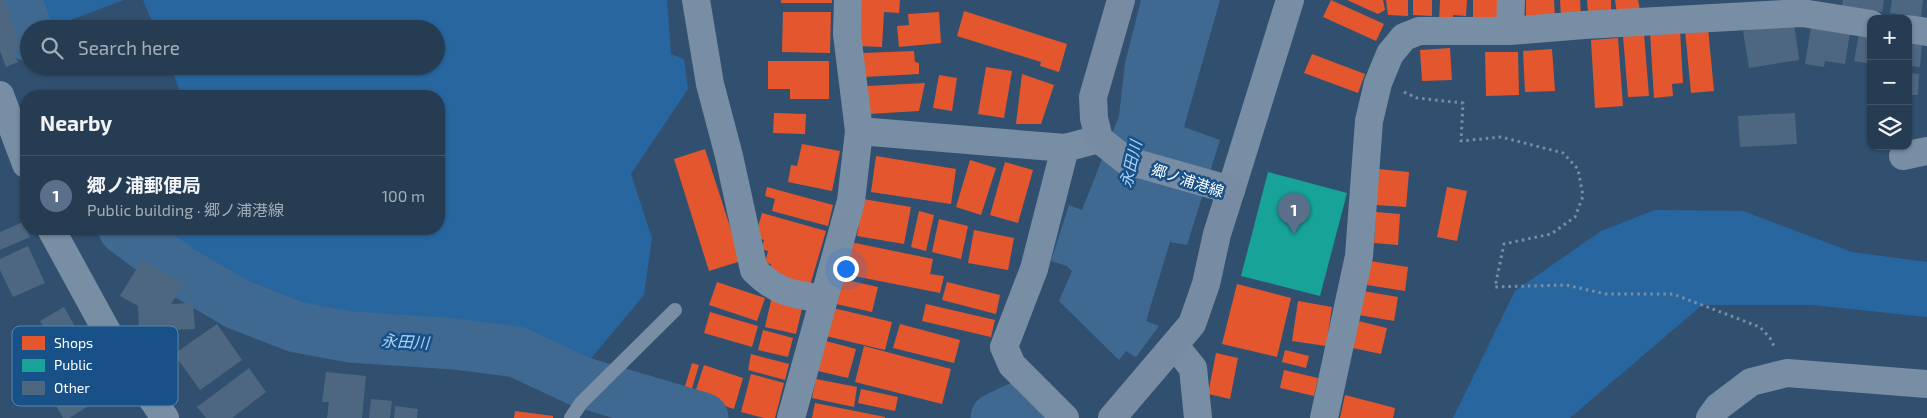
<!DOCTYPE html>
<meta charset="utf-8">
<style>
:root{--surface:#253c53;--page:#2d435a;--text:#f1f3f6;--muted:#a3adb8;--line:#42566a;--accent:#e69b98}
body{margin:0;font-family:"Exo 2","Noto Sans JP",sans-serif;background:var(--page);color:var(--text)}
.controls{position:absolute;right:15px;top:15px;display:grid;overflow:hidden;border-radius:10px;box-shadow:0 1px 4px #0004}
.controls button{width:45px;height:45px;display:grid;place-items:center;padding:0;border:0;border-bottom:1px solid var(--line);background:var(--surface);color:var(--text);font:25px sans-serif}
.you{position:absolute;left:845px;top:268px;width:18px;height:18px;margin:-12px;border:4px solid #fff;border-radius:50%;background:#1a73e8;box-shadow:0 0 0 8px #1a73e833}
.badge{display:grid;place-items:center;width:32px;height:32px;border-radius:50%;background:var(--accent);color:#fff;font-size:16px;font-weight:700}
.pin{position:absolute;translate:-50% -41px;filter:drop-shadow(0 1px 2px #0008)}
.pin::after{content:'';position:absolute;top:26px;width:18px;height:15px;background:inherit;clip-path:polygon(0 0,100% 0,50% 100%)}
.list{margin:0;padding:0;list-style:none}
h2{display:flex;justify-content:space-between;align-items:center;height:65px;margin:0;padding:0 20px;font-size:21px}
h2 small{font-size:16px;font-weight:400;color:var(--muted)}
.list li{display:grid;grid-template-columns:32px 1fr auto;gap:15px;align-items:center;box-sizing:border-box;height:80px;padding:0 20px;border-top:1px solid var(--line)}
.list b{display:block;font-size:19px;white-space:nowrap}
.list p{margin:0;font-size:16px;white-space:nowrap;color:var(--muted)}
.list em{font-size:16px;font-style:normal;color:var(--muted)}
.icon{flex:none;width:28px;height:28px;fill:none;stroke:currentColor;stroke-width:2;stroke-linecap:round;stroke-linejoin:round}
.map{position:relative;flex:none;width:1927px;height:418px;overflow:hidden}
.search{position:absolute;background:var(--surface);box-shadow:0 1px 4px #0004;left:20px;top:20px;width:425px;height:55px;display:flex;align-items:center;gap:12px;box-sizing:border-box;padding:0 18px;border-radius:28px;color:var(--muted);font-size:19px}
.panel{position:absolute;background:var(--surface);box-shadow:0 1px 4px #0004;left:20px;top:90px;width:425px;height:145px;border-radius:20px}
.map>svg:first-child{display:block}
</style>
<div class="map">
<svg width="1927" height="418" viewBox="0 0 1927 418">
<rect width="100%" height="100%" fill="#31506f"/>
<path fill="#28669f" d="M29,0H124L46,29H41Z
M143,0H667L671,54L684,59L688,89L631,174L652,238L644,295L587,363L546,350L450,331L355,328L302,319L242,297L155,240L147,229H439V96H182L170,66H436V29H155Z
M1655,210L1743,211L1852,252L1927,262V317L1812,305H1702L1570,418H1453L1515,291L1601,231Z"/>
<path fill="#406991" d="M1141,0H1220L1184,127L1220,140L1187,245L1170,242L1146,321L1159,326L1136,357L1126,351L1119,360L1059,301L1072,271L1067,266L1051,261L1069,205L1082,210L1119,116L1125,63Z"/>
<path fill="#e4572e" d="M781,0H832V3H781Z
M862,0H900L899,13L884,12L882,47L859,46Z
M1331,0L1384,24L1376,41L1323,17Z
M1347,0H1383L1385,10L1378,14Z
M1386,0H1408V16L1388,15Z
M1413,0H1432V16L1413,15Z
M1440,0H1467L1466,16L1453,15V23L1439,22Z
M1473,0H1500L1499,17H1491V24H1473Z
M1526,0H1554L1555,18H1526Z
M1560,0H1580L1581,15L1561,16Z
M1587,0H1611V11L1588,13Z
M1615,0H1638L1640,10L1617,13Z
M964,11L1067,44L1059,72L1040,66L1041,62L957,36Z
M783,12H831L830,53L782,52Z
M939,12L941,43L899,47L897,26L909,25L908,14Z
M1708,28L1714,91L1691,93L1685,30Z
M1680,30L1683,83L1672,84L1673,96L1654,98L1650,32Z
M1644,34L1649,96L1628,97L1623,36Z
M1618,38L1623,106L1595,108L1591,40Z
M1450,48L1452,80L1422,81L1420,50Z
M1552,49L1555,91L1525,92L1523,51Z
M914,51L915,62L919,63V74L864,77L863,53Z
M1485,52H1518L1519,95L1486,96Z
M1312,54L1365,74L1358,93L1304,73Z
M768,61H829V99H790V89H768Z
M986,67L1012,71L1004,118L978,114Z
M1022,74L1054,85L1041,124H1016Z
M939,75L957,78L952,111L933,108Z
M925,83L919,111L869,114L867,86Z
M774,113L806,114L805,134L773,133Z
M802,144L840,151L832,191L788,182L791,165L797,166Z
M705,149L741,261L709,271L674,159Z
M876,156L956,169L951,204L871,192Z
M970,160L996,168L981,215L956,207Z
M1005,162L1033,170L1018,223L990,215Z
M1378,169L1409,172L1406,207L1376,205Z
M767,187L833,205L828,226L772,211L775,199L765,196Z
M1447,187L1467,191L1457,241L1437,237Z
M863,199L911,207L904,244L857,236Z
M919,211L934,215L926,251L911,247Z
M1376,212L1400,214L1398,245L1374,243Z
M762,213L826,231L809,289L769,272L771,264L765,263L768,251L761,249L764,240L755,237Z
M939,219L968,226L961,259L932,252Z
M974,230L1014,238L1008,270L968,263Z
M850,242L933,259L930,274L944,276L940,293L844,274Z
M1370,261L1408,267L1405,291L1367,285Z
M842,279L878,287L872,312L836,304Z
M717,282L765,298L757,321L709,305Z
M947,282L1000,295L996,314L942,300Z
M1237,284L1291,298L1277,357L1222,344Z
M1363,291L1398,297L1394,321L1359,315Z
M772,296L803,304L796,334L765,327Z
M1298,301L1332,307L1326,346L1292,341Z
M926,304L995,320L991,337L922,321Z
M833,308L892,322L885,350L826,336Z
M710,312L758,326L752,347L704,333Z
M1354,320L1387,328L1381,354L1348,347Z
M900,324L960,340L954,363L893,348Z
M763,330L793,338L788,357L758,350Z
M826,341L856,349L848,378L818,371Z
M864,346L951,369L942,404L855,382Z
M1285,350L1309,356L1306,368L1282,362Z
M1216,353L1238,358L1230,399L1208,394Z
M751,354L789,364L785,380L748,370Z
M692,363L699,365L690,395L683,393Z
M704,365L743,378L734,409L694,396Z
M1284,370L1318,378L1314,396L1280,388Z
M751,374L784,383L775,418H764L741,412Z
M816,379L857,387L854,407L812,398Z
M861,389L898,397L895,411L858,403Z
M1345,395L1395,408L1393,418H1340Z
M815,403L885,417V418H812Z
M515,411L553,416V418H514Z"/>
<path fill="#17a398" d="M1268,172L1347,193L1320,296L1241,276Z"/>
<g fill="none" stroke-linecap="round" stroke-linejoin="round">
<path stroke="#406991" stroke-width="51" d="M17,0L29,36
M124,229L179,270L237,304L296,327L350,337L455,344L517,352L581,382L703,418
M996,418L1032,401"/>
</g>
<path fill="#4e6780" d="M0,0H4L21,48L13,50L18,62L6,67L0,51Z
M1843,0H1884L1882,12L1842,6Z
M1892,0H1923L1921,17L1890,13Z
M1794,23L1799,60L1749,68L1743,31Z
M1811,27L1850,33L1845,64L1825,61L1824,67L1805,64Z
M1859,34L1871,36V64L1854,61Z
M1908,42L1922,43L1920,67L1908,66Z
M1908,73L1919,74L1918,95H1908Z
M1795,113L1797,144L1740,147L1738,116Z
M23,222L30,237L0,250V232Z
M28,246L45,283L13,297L0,270V259Z
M142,260L183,284L171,304L193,303L195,329L139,331L138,306L120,296Z
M64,307L92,357L42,384L27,357L53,342L40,321Z
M217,324L242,360L200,390L174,354Z
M95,361L113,391L69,418H63L47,390Z
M249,368L266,392L232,418H206L197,407Z
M326,372L366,376L362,418H327L329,402H322Z
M371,399L392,401L390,418H369Z
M395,406L418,409L417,418H394Z"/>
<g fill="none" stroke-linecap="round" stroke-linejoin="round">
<path stroke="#788ea4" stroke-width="3" stroke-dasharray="2.5 4" stroke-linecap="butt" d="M1404,92L1417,98L1463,103L1461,141L1501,137L1563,153L1578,169L1583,196L1575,217L1551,234L1504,244L1495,287L1566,285L1606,294H1673L1760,327L1770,338L1775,348"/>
<path stroke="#788ea4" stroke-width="14" d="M571,418L581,403L675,310"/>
<path stroke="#788ea4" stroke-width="28" d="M696,0L710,84L729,156L754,270C777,293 792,294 823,299
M1908,29L1927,32
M1510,31L1511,0
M859,131L1065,148L1099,139
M1065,148L1034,269L1004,347L1012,365L1065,418
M1903,156L1927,151
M1175,346L1193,368L1198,418
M791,418L851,201L859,131L847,34L848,0
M1324,418L1359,256L1369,121L1378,83L1390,54L1404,37L1419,31H1510L1584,25L1802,13L1871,24
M1710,418L1718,407L1751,382L1787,373L1927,384"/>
<path stroke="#788ea4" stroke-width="28" d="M0,95L26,164
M1231,190L1290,0
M51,229L109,335L165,418"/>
<path stroke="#778ca2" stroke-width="28" d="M1112,418L1192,324L1206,284L1217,234L1231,190L1125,160L1099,139L1094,118L1093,97L1121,0"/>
</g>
<g text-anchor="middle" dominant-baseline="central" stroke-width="5" stroke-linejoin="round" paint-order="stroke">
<g font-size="15" fill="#fff" stroke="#185188">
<text transform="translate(1188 180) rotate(18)">郷ノ浦港線</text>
</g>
<g font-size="16" font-style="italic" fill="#abd2f5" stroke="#185188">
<text transform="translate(1130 164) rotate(-77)">永田川</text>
<text transform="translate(405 341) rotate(3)">永田川</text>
</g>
</g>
<rect x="12" y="326" width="166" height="80" rx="8" fill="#185188" stroke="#5d85ac" stroke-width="1"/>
<rect x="22" y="336" width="23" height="14" fill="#e4572e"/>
<rect x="22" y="359" width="23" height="13" fill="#17a398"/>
<rect x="22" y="381" width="23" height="14" fill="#4e6780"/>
<g font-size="14" fill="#fff">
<text x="54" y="348">Shops</text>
<text x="54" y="370">Public</text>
<text x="54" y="393">Other</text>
</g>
</svg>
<div class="controls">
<button>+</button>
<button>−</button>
<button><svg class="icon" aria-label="layers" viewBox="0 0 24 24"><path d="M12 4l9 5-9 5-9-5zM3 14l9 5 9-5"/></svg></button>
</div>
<div class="you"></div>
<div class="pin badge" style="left:1294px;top:234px;background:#5c6f8a">1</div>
<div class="search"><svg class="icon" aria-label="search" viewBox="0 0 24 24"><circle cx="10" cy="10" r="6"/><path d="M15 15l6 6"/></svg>Search here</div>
<section class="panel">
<h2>Nearby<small></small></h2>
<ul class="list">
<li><span class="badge" style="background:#5c6f8a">1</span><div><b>郷ノ浦郵便局</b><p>Public building · 郷ノ浦港線</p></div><em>100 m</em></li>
</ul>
</section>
</div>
